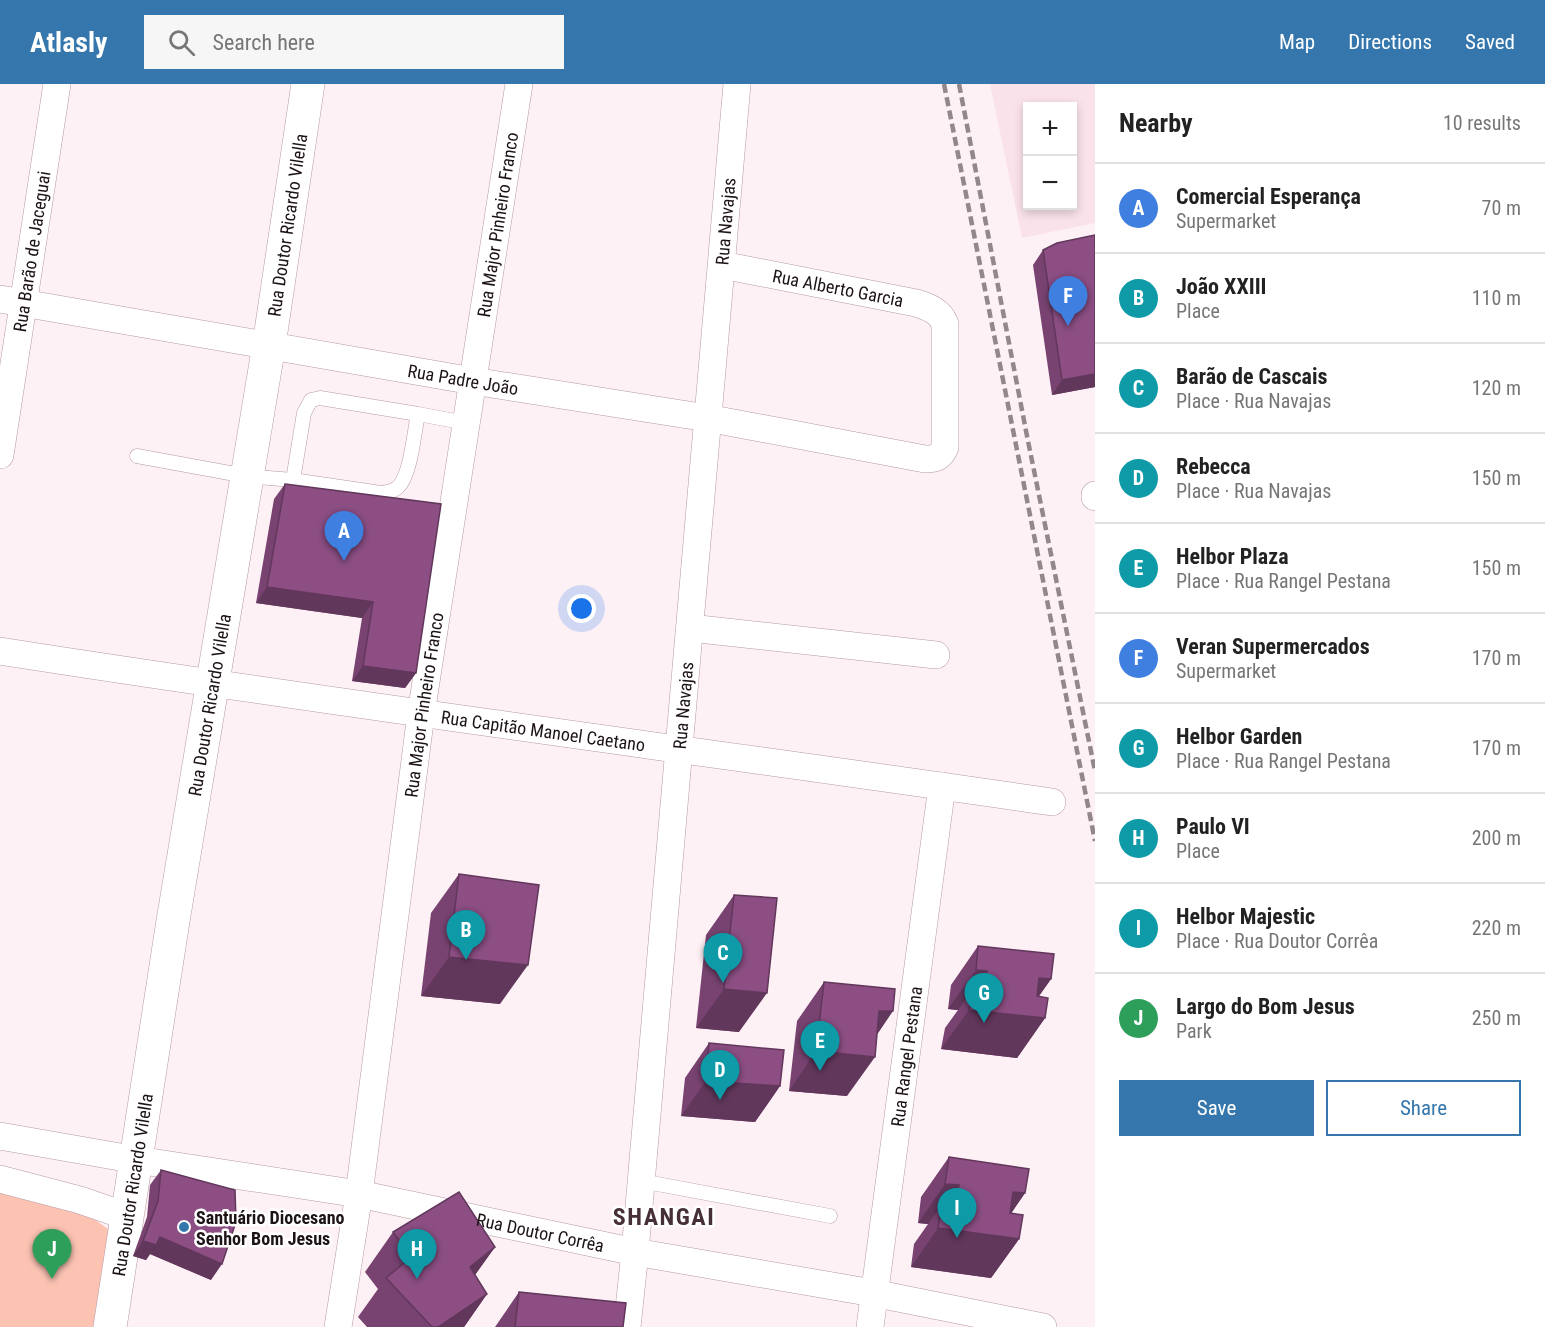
<!DOCTYPE html>
<meta charset="utf-8">
<style>
:root{--surface:#fff;--page:#f6f6f6;--text:#222;--muted:#767676;--line:#e0e0e0;--accent:#3577ad}
body{margin:0;font-family:"Roboto Condensed",sans-serif;background:var(--page);color:var(--text)}
.controls{position:absolute;right:18px;top:18px;display:grid;overflow:hidden;border-radius:0px;box-shadow:0 3px 9px #0003}
.controls button{width:54px;height:54px;display:grid;place-items:center;padding:0;border:0;border-bottom:2px solid var(--line);background:var(--surface);color:var(--text);font:30px sans-serif}
.you{position:absolute;left:582px;top:525px;width:21px;height:21px;margin:-15px;border:4px solid #fff;border-radius:50%;background:#1a73e8;box-shadow:0 0 0 9px #1a73e833}
.badge{display:grid;place-items:center;width:39px;height:39px;border-radius:50%;background:var(--accent);color:#fff;font-size:20px;font-weight:700}
.pin{position:absolute;translate:-50% -50px;filter:drop-shadow(0 2px 3px #0008)}
.pin::after{content:'';position:absolute;top:32px;width:21px;height:18px;background:inherit;clip-path:polygon(0 0,100% 0,50% 100%)}
.list{margin:0;padding:0;list-style:none}
h2{display:flex;justify-content:space-between;align-items:center;height:78px;margin:0;padding:0 24px;font-size:26px}
h2 small{font-size:20px;font-weight:400;color:var(--muted)}
.list li{display:grid;grid-template-columns:39px 1fr auto;gap:18px;align-items:center;box-sizing:border-box;height:90px;padding:0 24px;border-top:2px solid var(--line)}
.list b{display:block;font-size:22px;white-space:nowrap}
.list p{margin:0;font-size:20px;white-space:nowrap;color:var(--muted)}
.list em{font-size:20px;font-style:normal;color:var(--muted)}
.actions{display:flex;gap:12px;padding:18px 24px}
.actions a{flex:1;padding:14px 0;border:2px solid var(--accent);border-radius:0px;text-align:center;font-size:21px;color:var(--accent)}
.actions .main{background:var(--accent);color:#fff}
.icon{flex:none;width:33px;height:33px;fill:none;stroke:currentColor;stroke-width:2;stroke-linecap:round;stroke-linejoin:round}
.map{position:relative;flex:none;width:1095px;height:1243px;overflow:hidden}
header{display:flex;align-items:center;gap:36px;box-sizing:border-box;height:84px;padding:0 30px;background:var(--accent);color:#fff}
header strong{font-size:28px}
nav{display:flex;gap:33px;margin-inline-start:auto;font-size:21px}
.search{width:420px;height:54px;background:var(--page);display:flex;align-items:center;gap:15px;box-sizing:border-box;padding:0 21px;border-radius:0px;color:var(--muted);font-size:22px}
main{display:flex}
aside{flex:1;background:var(--surface)}
.map>svg:first-child{display:block}
</style>
<header>
<strong>Atlasly</strong>
<div class="search"><svg class="icon" aria-label="search" viewBox="0 0 24 24"><circle cx="10" cy="10" r="6"/><path d="M15 15l6 6"/></svg>Search here</div>
<nav><a>Map</a><a>Directions</a><a>Saved</a></nav>
</header>
<main>
<div class="map">
<svg width="1095" height="1243" viewBox="0 0 1095 1243">
<rect width="100%" height="100%" fill="#fef1f5"/>
<path fill="#fae2eb" fill-rule="evenodd" d="M990,0H1095V139L1022,154ZM1028,22H1072V122H1028Z"/>
<path fill="#fcc3b3" d="M0,1106L78,1124L111,1147L95,1243H0Z"/>
<g fill="none" stroke-linecap="round" stroke-linejoin="round">
<defs>
<path id="service" d="M137,372L246,392L293,396L381,409C387,408 393,408 398,403C411,391 414,348 418,330L466,339
M293,396L304,329L311,316L320,314L418,330
M641,1097L830,1132"/>
<g id="minor">
<path id="s1" d="M0,215L473,297L707,334L925,375C936,375 941,373 945,363V240C940,227 929,223 916,219L722,181"/>
<path id="s2" d="M0,371L57,0"/>
<path d="M1095,411V413"/>
<path d="M690,544L936,571"/>
<path id="s3" d="M0,567C350,622 701,667 1052,718"/>
<path id="s4" d="M0,1052L137,1076L359,1110L635,1168L873,1209L1043,1243"/>
<path d="M0,1095L80,1116L126,1132"/>
<path id="s5" d="M338,1243L359,1110L421,630L519,0"/>
<path id="s6" d="M627,1243L635,1168L737,0"/>
<path id="s7" d="M870,1243L942,702"/>
</g>
<g id="tertiary">
<path id="s8" d="M110,1243L173,837L269,261L308,0"/>
</g>
</defs>
<use href="#service" stroke="#b699a4" stroke-width="15"/>
<use href="#minor" stroke="#b699a4" stroke-width="28"/>
<use href="#tertiary" stroke="#b699a4" stroke-width="34"/>
<use href="#service" stroke="#fff" stroke-width="14"/>
<use href="#minor" stroke="#fff" stroke-width="27"/>
<use href="#tertiary" stroke="#fff" stroke-width="33"/>
<path stroke="#92878b" stroke-width="4.5" stroke-dasharray="9 4.5" stroke-linecap="butt" d="M944,0L1095,757
M959,0L1027,352L1095,687"/>
</g>
<path fill="#784371" d="M1095,151V303L1052,311L1033,181L1043,166Z
M285,400L441,420L416,589L405,604L352,597L362,534L256,519L274,415Z
M459,790L500,920L421,912L431,829Z
M734,811L739,948L696,944L706,851Z
M978,862L1051,895L1039,912L1045,934L1017,974L941,965L945,944L958,926L948,925L951,901Z
M824,898L847,1012L789,1007L797,937Z
M709,959L780,1002L755,1038L681,1032L685,994Z
M949,1073L1025,1109L1011,1129L1019,1155L991,1194L911,1183L914,1160L928,1140L918,1139L921,1113Z
M161,1086L211,1196L150,1170L146,1176L133,1172L147,1133L150,1101Z
M393,1148L495,1163L475,1191L487,1210L464,1243H367L358,1233L378,1205L365,1188Z
M519,1208L623,1243H495Z"/>
<path fill="#62375c" d="M1095,290V303L1052,311L1062,296Z
M267,503L373,518L362,534L256,519Z
M363,582L416,589L405,604L352,597Z
M449,873L528,881L500,920L421,912Z
M976,886L987,887L972,908L973,905L958,926L948,925Z
M1039,894L1051,895L1025,932L1045,934L1017,974L941,965L969,926Z
M724,905L767,909L739,948L696,944Z
M879,927H893L866,967Z
M816,967L875,973L847,1012L789,1007Z
M706,997L780,1002L755,1038L681,1032Z
M945,1100L959,1101L941,1127L942,1121L928,1140L918,1139Z
M1013,1108L1025,1109L998,1149Z
M938,1144L1019,1155L991,1194L911,1183Z
M160,1153L222,1180L211,1196L150,1170L146,1176L133,1172L143,1157Z
M495,1163L467,1202L470,1183Z
M487,1210L464,1243H438Z"/>
<path fill="#8c4e83" stroke="#62375c" stroke-width="1.5" d="M1095,151V290L1062,296L1043,166L1057,159Z
M285,400L441,420L416,589L363,582L373,518L267,503Z
M459,790L539,801L528,881L449,873Z
M734,811L777,814L767,909L724,905Z
M978,862L1054,870L1051,895L1039,894L1037,912L1048,914L1045,934L969,926L973,905H984L987,887L976,886Z
M824,898L895,905L893,927H879L875,973L816,967Z
M709,959L784,966L780,1002L706,997Z
M949,1073L1029,1085L1025,1109L1013,1108L1010,1129L1023,1131L1019,1155L938,1144L942,1121L955,1123L959,1101L945,1100Z
M161,1086L235,1106L236,1138L222,1180L160,1153L156,1161L143,1157L158,1117Z
M459,1108L495,1163L470,1183L487,1210L438,1243H432L386,1194L411,1173L393,1148Z
M519,1208L626,1219L623,1243H515Z"/>
<circle fill="#3577ad" stroke="#fff" stroke-width="2" cx="184" cy="1143" r="6"/>
<g text-anchor="middle" dominant-baseline="central" stroke-width="5" stroke-linejoin="round" paint-order="stroke">
<g font-size="18" fill="#1d1317" stroke="#fff">
<text stroke="none"><textPath href="#s6" startOffset="1110">Rua Navajas</textPath></text>
<text stroke="none"><textPath href="#s5" startOffset="1114">Rua Major Pinheiro Franco</textPath></text>
<text stroke="none"><textPath href="#s8" startOffset="1116">Rua Doutor Ricardo Vilella</textPath></text>
<text stroke="none"><textPath href="#s2" startOffset="206">Rua Barão de Jaceguai</textPath></text>
<text transform="translate(838 204) rotate(11)">Rua Alberto Garcia</text>
<text stroke="none"><textPath href="#s1" startOffset="470">Rua Padre João</textPath></text>
<text stroke="none"><textPath href="#s5" startOffset="628">Rua Major Pinheiro Franco</textPath></text>
<text stroke="none"><textPath href="#s8" startOffset="630">Rua Doutor Ricardo Vilella</textPath></text>
<text stroke="none"><textPath href="#s6" startOffset="624">Rua Navajas</textPath></text>
<text stroke="none"><textPath href="#s3" startOffset="549">Rua Capitão Manoel Caetano</textPath></text>
<text stroke="none"><textPath href="#s7" startOffset="273">Rua Rangel Pestana</textPath></text>
<text stroke="none"><textPath href="#s8" startOffset="144">Rua Doutor Ricardo Vilella</textPath></text>
<text stroke="none"><textPath href="#s4" startOffset="549">Rua Doutor Corrêa</textPath></text>
</g>
<g font-size="18" font-weight="bold" fill="#1d1317" stroke="#fff" text-anchor="start">
<text x="196" y="1133">Santuário Diocesano<tspan x="196" dy="21">Senhor Bom Jesus</tspan></text>
</g>
<g font-size="24" font-weight="bold" letter-spacing="1.5" fill="#462f38" stroke="#fff">
<text x="664" y="1133">SHANGAI</text>
</g>
</g>
</svg>
<div class="controls">
<button>+</button>
<button>−</button>
</div>
<div class="you"></div>
<div class="pin badge" style="left:344px;top:477px;background:#3f7fe0">A</div>
<div class="pin badge" style="left:466px;top:876px;background:#0f9aa8">B</div>
<div class="pin badge" style="left:723px;top:899px;background:#0f9aa8">C</div>
<div class="pin badge" style="left:720px;top:1016px;background:#0f9aa8">D</div>
<div class="pin badge" style="left:820px;top:987px;background:#0f9aa8">E</div>
<div class="pin badge" style="left:1068px;top:242px;background:#3f7fe0">F</div>
<div class="pin badge" style="left:984px;top:939px;background:#0f9aa8">G</div>
<div class="pin badge" style="left:417px;top:1195px;background:#0f9aa8">H</div>
<div class="pin badge" style="left:957px;top:1154px;background:#0f9aa8">I</div>
<div class="pin badge" style="left:52px;top:1195px;background:#2e9e5b">J</div>
</div>
<aside>
<h2>Nearby<small>10 results</small></h2>
<ul class="list">
<li><span class="badge" style="background:#3f7fe0">A</span><div><b>Comercial Esperança</b><p>Supermarket</p></div><em>70 m</em></li>
<li><span class="badge" style="background:#0f9aa8">B</span><div><b>João XXIII</b><p>Place</p></div><em>110 m</em></li>
<li><span class="badge" style="background:#0f9aa8">C</span><div><b>Barão de Cascais</b><p>Place · Rua Navajas</p></div><em>120 m</em></li>
<li><span class="badge" style="background:#0f9aa8">D</span><div><b>Rebecca</b><p>Place · Rua Navajas</p></div><em>150 m</em></li>
<li><span class="badge" style="background:#0f9aa8">E</span><div><b>Helbor Plaza</b><p>Place · Rua Rangel Pestana</p></div><em>150 m</em></li>
<li><span class="badge" style="background:#3f7fe0">F</span><div><b>Veran Supermercados</b><p>Supermarket</p></div><em>170 m</em></li>
<li><span class="badge" style="background:#0f9aa8">G</span><div><b>Helbor Garden</b><p>Place · Rua Rangel Pestana</p></div><em>170 m</em></li>
<li><span class="badge" style="background:#0f9aa8">H</span><div><b>Paulo VI</b><p>Place</p></div><em>200 m</em></li>
<li><span class="badge" style="background:#0f9aa8">I</span><div><b>Helbor Majestic</b><p>Place · Rua Doutor Corrêa</p></div><em>220 m</em></li>
<li><span class="badge" style="background:#2e9e5b">J</span><div><b>Largo do Bom Jesus</b><p>Park</p></div><em>250 m</em></li>
</ul>
<div class="actions"><a class="main">Save</a><a>Share</a></div>
</aside>
</main>
